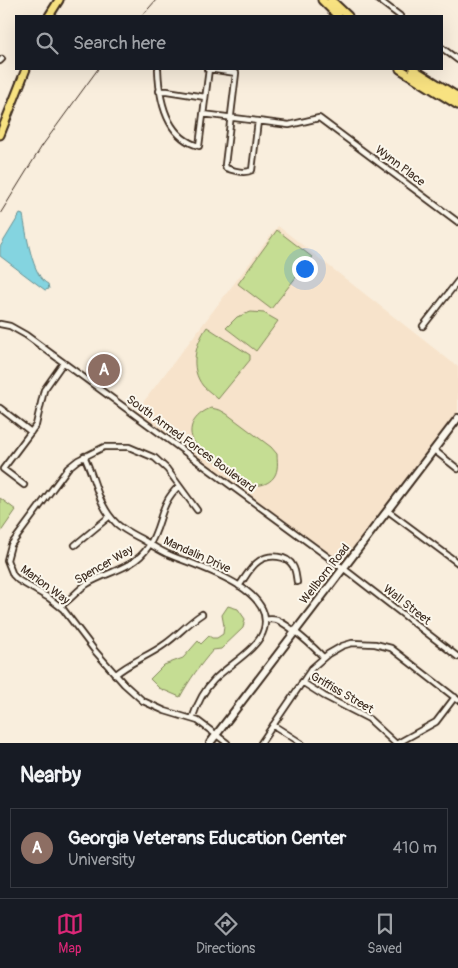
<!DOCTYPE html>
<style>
:root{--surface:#171b24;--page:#20242c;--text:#f1f3f6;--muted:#9ea1a6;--line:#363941;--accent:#db2777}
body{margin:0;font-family:Pangolin,sans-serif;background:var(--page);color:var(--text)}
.you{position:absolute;left:304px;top:268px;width:18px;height:18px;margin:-12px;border:4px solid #fff;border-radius:50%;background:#1a73e8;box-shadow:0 0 0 8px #1a73e833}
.badge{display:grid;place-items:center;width:32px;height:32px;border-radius:50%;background:var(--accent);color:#fff;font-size:16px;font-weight:700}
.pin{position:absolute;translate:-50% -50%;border:2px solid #fff;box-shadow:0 1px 5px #0006}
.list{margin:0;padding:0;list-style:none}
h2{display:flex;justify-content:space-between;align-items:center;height:65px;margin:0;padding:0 20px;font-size:21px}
h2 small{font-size:16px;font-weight:400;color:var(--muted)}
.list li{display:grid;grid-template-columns:32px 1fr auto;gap:15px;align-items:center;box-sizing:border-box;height:80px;margin:0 10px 10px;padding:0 10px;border:1px solid var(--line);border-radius:0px}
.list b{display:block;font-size:19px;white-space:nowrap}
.list p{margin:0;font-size:16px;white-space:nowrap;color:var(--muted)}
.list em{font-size:16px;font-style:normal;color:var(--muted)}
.icon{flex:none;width:28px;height:28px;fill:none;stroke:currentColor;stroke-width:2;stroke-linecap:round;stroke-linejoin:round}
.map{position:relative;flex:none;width:458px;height:743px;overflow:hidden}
.search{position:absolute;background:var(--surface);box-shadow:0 5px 20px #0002;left:15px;right:15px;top:15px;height:55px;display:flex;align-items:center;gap:12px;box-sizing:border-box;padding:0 18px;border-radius:0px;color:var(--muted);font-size:19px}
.sheet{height:155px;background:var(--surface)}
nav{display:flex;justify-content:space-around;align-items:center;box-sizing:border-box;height:70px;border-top:1px solid var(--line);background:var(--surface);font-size:14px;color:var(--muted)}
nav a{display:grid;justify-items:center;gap:2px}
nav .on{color:var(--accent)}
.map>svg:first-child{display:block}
</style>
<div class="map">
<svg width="458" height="743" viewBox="0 0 458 743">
<rect width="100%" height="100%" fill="#f9eedd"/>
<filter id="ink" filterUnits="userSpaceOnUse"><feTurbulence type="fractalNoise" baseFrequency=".02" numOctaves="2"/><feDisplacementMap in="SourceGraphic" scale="10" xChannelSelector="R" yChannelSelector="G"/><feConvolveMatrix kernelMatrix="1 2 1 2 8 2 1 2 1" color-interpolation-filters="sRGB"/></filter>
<g filter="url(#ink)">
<path fill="#f7e3cb" d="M278,226L458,367V414L348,560L343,562L338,561L135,413Z"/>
<path fill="#c5dd93" stroke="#808458" d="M277,230L312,257L271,309L238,284Z
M251,312L264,313L278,321L256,351L226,328L237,317Z
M207,327L250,355V360L218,399C214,395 208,391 203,386C189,368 195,344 207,327Z
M211,408L220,410L227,414L271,447L277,454C277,459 278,464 277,469C275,483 259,489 247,483C237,479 228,470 219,463C211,457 198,450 193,440C186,425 198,413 211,408Z
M0,498L16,510L0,533Z
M228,606L238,609L245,619L243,628L221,649L213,650C200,665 190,679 180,697L159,688L150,679L164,665L183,658L198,641L201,644L209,636L212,638H217L223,634L224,626L222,615Z"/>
<path fill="#84d4e0" stroke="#679092" d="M20,214L23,215C26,231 32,277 48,284L49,289L45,290L0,256V247Z"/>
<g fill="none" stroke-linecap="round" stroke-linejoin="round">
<defs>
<path id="street" d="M379,0L400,16
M442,48L458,60
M0,61L2,59
M158,69C159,98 165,137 199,146L209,69H207
M209,69L236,73L225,165L226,168C234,171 245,174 252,170L258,121
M159,91H167L205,97
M203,114L289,125L319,118L458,222
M0,324L10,326L26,335L343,568L458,657
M423,326L458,281
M0,408L31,432
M434,450L458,469
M84,456C96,480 97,505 117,524C125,531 134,535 143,540C152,545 160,551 170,555C196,566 275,588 264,629C259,649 228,665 214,680C203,691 197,704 192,719
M24,485L3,469L36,425L44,390L63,363
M197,510L167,469L155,458L129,447H104L78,460L68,468L11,545L7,560L13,575L18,580L49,598L63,609L95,651L124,684L143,701L165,711L198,721L227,743
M388,511L458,563
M75,545L110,516
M239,586C245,578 250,567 259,561C269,554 287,555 293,566C296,571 296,577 297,582
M60,606C70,601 77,590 87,584C108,571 134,569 148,547C163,525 158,505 179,486
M265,620C269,619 273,619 277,620C289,625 314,647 323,657
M115,675C130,662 149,656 165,644C178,635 188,623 202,614
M302,682L324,696L369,719L395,743
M273,725L301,743
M261,743L312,668L328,654L342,646L352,643L375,644L391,648L458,700
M398,743L436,722L455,697"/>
<path id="secondary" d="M210,743L458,418"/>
<path id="primary" d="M322,0L338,16
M331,0L348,16
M49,16L59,0
M400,69L458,105
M413,69L458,97
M0,135L26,69"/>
</defs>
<use href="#street" stroke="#3b2a1e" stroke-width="8"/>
<use href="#secondary" stroke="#3b2a1e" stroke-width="10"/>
<use href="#primary" stroke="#3b2a1e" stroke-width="11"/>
<use href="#street" stroke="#fbf7ec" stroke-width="4.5"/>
<use href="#secondary" stroke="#fbf7ec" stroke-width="6"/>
<use href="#primary" stroke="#f8e281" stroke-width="7"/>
<path stroke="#3b2a1e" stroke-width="1" d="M142,16L156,0
M0,214L42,146L98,69"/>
</g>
</g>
<g text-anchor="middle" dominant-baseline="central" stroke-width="4" stroke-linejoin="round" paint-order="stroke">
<g font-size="12" fill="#3b2a1e" stroke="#fbf7ec">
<text transform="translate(400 166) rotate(37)">Wynn Place</text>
<text transform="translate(191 444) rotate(36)">South Armed Forces Boulevard</text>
<text transform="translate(197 555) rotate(24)">Mandalin Drive</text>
<text transform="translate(104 565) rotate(-30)">Spencer Way</text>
<text transform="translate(325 574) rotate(-52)">Wellborn Road</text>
<text transform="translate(45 585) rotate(36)">Marion Way</text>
<text transform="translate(407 605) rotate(38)">Wall Street</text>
<text transform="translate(342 693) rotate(30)">Griffiss Street</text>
</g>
</g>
</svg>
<div class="you"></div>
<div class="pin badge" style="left:104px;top:370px;background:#8d6e63">A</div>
<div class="search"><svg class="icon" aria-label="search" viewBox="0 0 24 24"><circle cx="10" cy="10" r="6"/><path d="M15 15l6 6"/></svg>Search here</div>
</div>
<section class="sheet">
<h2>Nearby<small></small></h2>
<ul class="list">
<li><span class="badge" style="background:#8d6e63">A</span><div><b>Georgia Veterans Education Center</b><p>University</p></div><em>410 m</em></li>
</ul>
</section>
<nav>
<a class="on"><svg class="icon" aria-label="map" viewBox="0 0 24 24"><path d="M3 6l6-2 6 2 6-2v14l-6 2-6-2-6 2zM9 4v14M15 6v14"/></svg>Map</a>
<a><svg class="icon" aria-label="directions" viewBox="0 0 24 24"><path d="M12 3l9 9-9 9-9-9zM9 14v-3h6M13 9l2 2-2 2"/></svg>Directions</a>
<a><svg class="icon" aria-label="saved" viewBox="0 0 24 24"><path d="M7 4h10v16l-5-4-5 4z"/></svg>Saved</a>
</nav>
